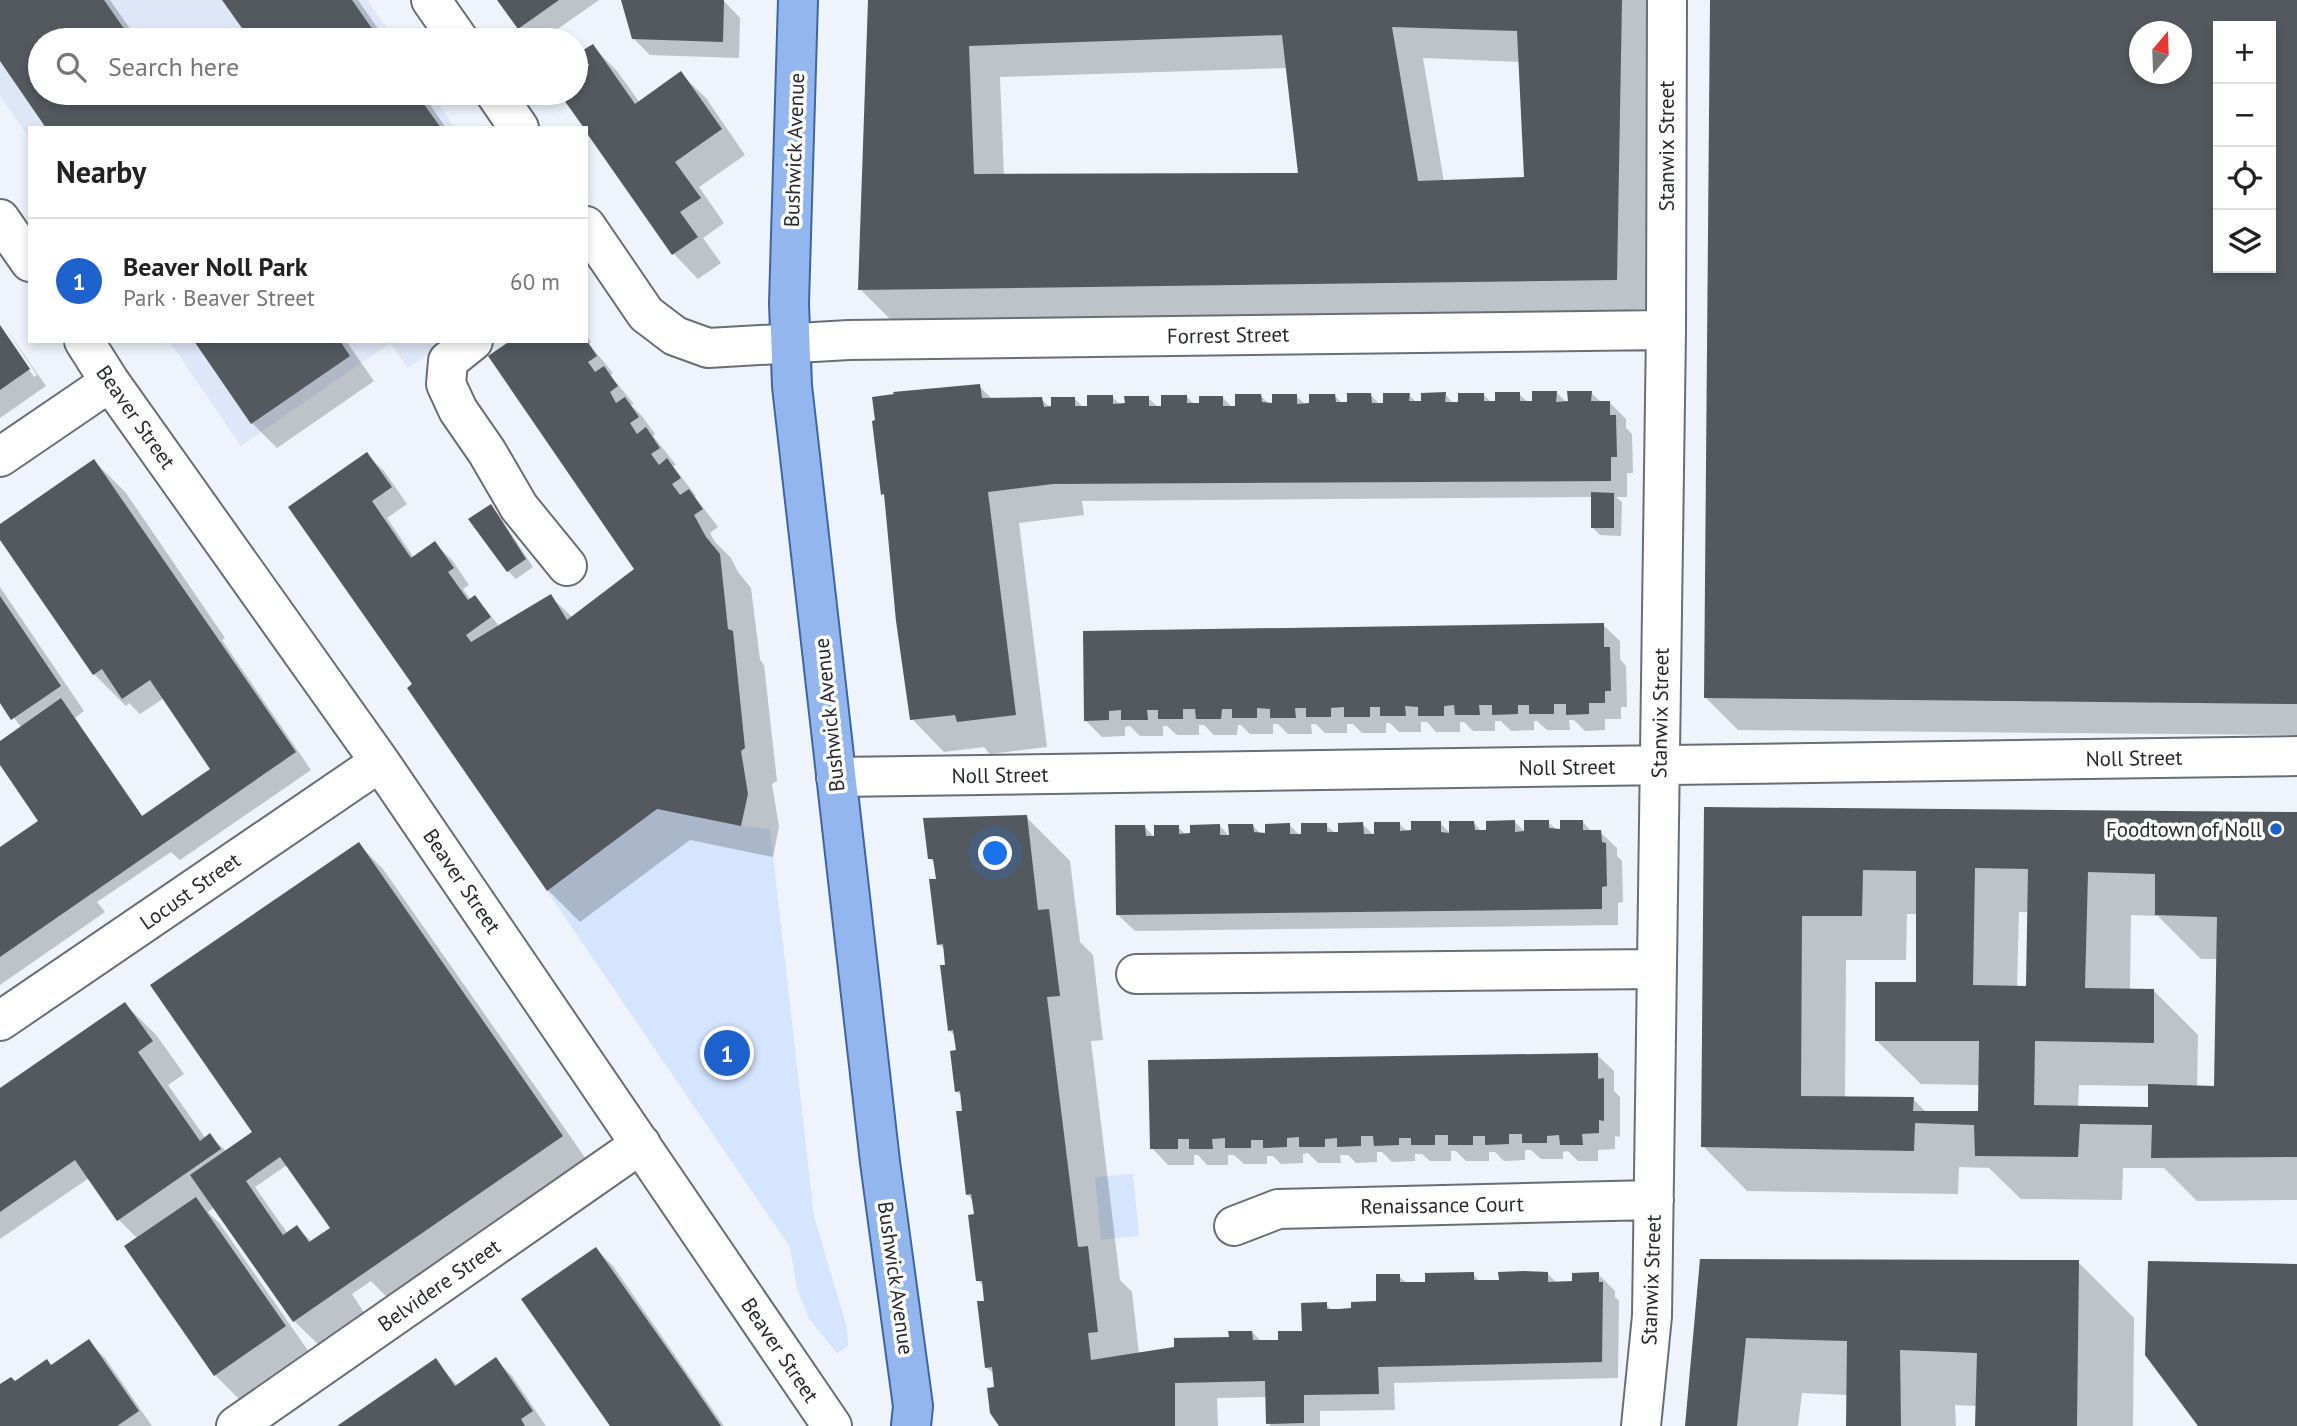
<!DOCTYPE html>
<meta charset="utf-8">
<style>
:root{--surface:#fff;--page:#f6f6f6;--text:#222;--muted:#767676;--line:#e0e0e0;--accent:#1c61cc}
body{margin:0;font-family:"PT Sans",sans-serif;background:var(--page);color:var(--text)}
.controls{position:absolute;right:21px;top:21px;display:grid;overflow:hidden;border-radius:0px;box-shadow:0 4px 10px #0003}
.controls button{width:63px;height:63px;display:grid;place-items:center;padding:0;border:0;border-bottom:2px solid var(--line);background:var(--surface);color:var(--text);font:35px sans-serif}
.compass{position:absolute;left:2129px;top:21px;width:63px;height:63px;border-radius:50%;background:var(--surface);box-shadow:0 4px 10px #0003;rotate:19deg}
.you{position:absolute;left:996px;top:854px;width:24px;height:24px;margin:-18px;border:5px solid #fff;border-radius:50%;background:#1a73e8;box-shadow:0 0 0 10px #1a73e833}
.badge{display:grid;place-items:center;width:46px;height:46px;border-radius:50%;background:var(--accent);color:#fff;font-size:23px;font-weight:700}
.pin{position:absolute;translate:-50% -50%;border:4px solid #fff;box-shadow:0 2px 7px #0006}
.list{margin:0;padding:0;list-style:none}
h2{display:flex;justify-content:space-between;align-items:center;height:91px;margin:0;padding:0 28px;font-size:30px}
h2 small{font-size:23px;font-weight:400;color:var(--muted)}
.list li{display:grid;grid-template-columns:46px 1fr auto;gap:21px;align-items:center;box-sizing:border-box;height:126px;padding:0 28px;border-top:2px solid var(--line)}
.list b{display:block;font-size:26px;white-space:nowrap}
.list p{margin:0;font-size:23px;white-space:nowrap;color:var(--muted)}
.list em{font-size:23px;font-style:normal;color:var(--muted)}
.icon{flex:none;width:38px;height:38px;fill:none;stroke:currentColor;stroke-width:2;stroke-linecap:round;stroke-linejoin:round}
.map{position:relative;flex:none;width:2297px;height:1426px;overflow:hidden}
.search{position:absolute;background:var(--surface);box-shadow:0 4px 10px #0003;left:28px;top:28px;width:560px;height:77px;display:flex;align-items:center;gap:18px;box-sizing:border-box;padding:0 24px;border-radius:38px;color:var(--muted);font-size:26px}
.panel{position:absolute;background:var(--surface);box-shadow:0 4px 10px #0003;left:28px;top:126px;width:560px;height:217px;border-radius:0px}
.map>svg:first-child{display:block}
</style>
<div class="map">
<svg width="2297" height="1426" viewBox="0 0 2297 1426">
<rect width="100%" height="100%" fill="#eef3fc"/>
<path fill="#dee7f7" d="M0,0H367L395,40H40V93H431L455,128H30V139L0,96Z
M169,341H447L408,368L390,343L241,446Z"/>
<path fill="#d5e5fe" d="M657,809L741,826L770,829L814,1216L847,1328L848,1346L837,1353L809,1319L797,1288L790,1247L547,891Z
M1133,1174L1139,1236L1101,1240L1095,1177Z"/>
<path fill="#0003" fill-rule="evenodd" d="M0,0H110L138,40H40V93H422L446,128H48L0,58Z
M224,0H358L386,40H249L251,39Z
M499,0H599L542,40H531L519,28Z
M623,0L724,1L740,18L739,58L650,55L633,38Z
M869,0H1654L1649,312L892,321L860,289ZM1423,58L1521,62L1526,178L1444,182ZM1287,68L1300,175L1004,176L1000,77Z
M1712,0H2297V735L1738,730L1706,698ZM2218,26H2271V268H2218ZM2140,32H2182V74H2140Z
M592,46L617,71L640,103L681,74L706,98L745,155L699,187L724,223L703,238L721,263L698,279L674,254L561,93H576V77L592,66Z
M0,320L46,386L0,418V328L34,377L37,375Z
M586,335L591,342L589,344L613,373L610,375L634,404L631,405L642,416L655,434L653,436L676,465L673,466L696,496L695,497L718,527L710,533L715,542L731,558L738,572L751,588L760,660L764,665L777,781L772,784L779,827L773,857L690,840L580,922L548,890L409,688L414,684L291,508L367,455L384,471L407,504L387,518L414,558L435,544L452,560L469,585L463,589L471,600L475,597L500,627L550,596L573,618L637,569L491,357L586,341Z
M196,341H346L374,381L277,448L252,423Z
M979,386L993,400L1041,399L1053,410L1074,398L1084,408L1112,397L1121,405L1148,398L1158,407L1186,396L1195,405L1223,398L1232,407L1261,396L1269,404L1296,396L1306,405L1335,396L1343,404L1371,395L1380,405L1409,395L1417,403L1445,394L1454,404L1483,394L1492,403L1519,394L1529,403L1556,392L1567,403L1591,393L1601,402L1610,403L1626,419V428L1632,434L1633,473H1627V497H1616L1622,502L1621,536L1600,535L1592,527L1593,497L1082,501L1084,515L1019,523L1047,747L990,754L984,747L944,752L912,719L886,497L883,494Z
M94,461L126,493L225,638L222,640L311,770L180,860L171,852L97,902L105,912L0,985V849L44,829L0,762V743L22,728L0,700V587L84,711L75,718L143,817L213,770L164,698L140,714L129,703L126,706L94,674L0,537V526Z
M491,506L498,514L533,567L516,579L508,571Z
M1603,625L1620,641V659L1626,666L1627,707H1621V719H1605V730L1585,731L1574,720H1569L1570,730H1547L1537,721H1534V730L1511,731L1501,721H1495V731H1473L1464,722H1460V732H1436L1427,722H1421V732H1399L1390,723H1386V733H1362L1353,724H1347V733H1325L1316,724H1311L1312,734H1288L1278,724H1273V734H1250L1241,725H1238L1237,735H1214L1204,725H1199V735H1177L1167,726H1163V736H1140L1130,726L1125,727V736L1102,737L1085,720L1084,632Z
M1705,809L2297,814V1200L2197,1201L2164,1168H2123L2122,1200L2021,1199L1989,1168L1959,1167L1958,1194L1747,1191L1703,1146ZM2019,912H2029L2028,987H2017ZM1907,914H1918V984L1876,1040L1921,1084L1980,1085V1113H1927L1913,1099L1845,1098L1846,960H1906ZM2131,915L2158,916L2201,959H2218L2215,1087H2197L2198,1035L2154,991H2130ZM2079,1085L2150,1086V1109L2078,1107Z
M1026,817L1070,861L1080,942L1093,955L1103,1040L1091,1041L1120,1280L1132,1292L1139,1354L1230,1339L1252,1332L1261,1341H1280L1304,1333L1326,1304L1332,1311H1339L1378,1303L1399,1276L1408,1284H1427L1473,1274L1480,1282L1501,1281L1547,1273L1557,1283H1573L1598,1274L1615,1291V1297L1619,1301L1618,1378L1394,1383L1395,1410L1320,1411V1426H1271L1268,1423L1267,1397L1217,1398L1218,1426H1002L995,1375L986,1367V1303L984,1286L978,1280L974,1201L968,1195L964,1112L963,1097L956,1091V1037L949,1030L946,951L939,944L936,864L930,858Z
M1515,822L1526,833L1548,822L1557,830L1583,822L1592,832H1600L1617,848V856L1622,861L1623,902L1618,903V925L1135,931L1118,915L1145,827L1155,838L1178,827L1186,835L1220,826L1230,837L1253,826L1261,834L1290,825L1300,836L1326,825L1335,833L1362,824L1376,837L1399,824L1408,832L1440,823L1451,834L1474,823L1482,832Z
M358,844L383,869L593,1169L388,1298L371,1281L352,1294L365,1314L319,1345L294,1321L215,1207L208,1212L220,1224L309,1352L240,1400L215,1375L138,1239L118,1219L89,1178L0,1239V1090L125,1004L157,1036L184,1074L168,1085L206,1139L210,1136L227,1152L255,1133ZM287,1165L332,1229L312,1242L297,1227L288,1234L255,1187Z
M1597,1055L1614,1071V1091L1620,1097V1137L1615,1136V1149L1598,1150V1161H1578L1568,1151L1563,1152V1159H1541L1531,1150H1525V1160L1504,1161L1495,1152H1489V1161H1466L1456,1151H1451V1161H1430L1422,1154H1415V1161L1392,1162L1382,1152H1377V1162L1356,1163L1348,1155H1340L1341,1163H1318L1308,1153L1303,1154V1163L1281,1164L1273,1156H1267V1164H1244L1234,1155H1228V1165H1207L1198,1155H1194V1165H1168L1152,1148L1150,1062Z
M596,1249L613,1266L724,1426H612Z
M1701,1261L2078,1262L2134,1318L2133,1426H1977L1978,1406L1955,1405L1956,1426H1847L1848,1395L1802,1393L1798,1426H1687Z
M88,1341L105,1358L152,1426H0V1386L15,1383L52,1367Z
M435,1360L458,1386L496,1360L512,1376L546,1426H340Z"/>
<path fill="#545960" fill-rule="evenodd" d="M0,0H104L132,40H40V93H416L441,128H46L0,61Z
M222,0H352L380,40H246L249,38Z
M497,0H559L518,29Z
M621,0H724L723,42L632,39Z
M868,0H1622L1617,280L858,290ZM1392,27L1517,31L1524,177L1418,181ZM1282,35L1298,173L974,174L969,46Z
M1710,0H2297V704L1704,698ZM2218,26H2271V268H2218ZM2139,32H2182V74H2139Z
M593,44L635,104L681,71L722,129L675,162L701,198L680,212L698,237L672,255L586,132V128H584L559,93H576V75L589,65L580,52Z
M0,325L30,369L0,390Z
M194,341H340L350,356L251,424Z
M510,341H587L597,356L588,362L595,372L604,366L618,386L610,392L616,403L625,397L639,417L630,423L637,434L646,427L660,448L651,454L659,465L667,458L681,478L672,484L680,495L689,489L703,509L694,515L706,537L720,554L728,629L733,631L745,748L741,751L748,794L741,826L657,809L547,891L407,688L412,684L288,507L367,452L392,487L372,501L411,558L435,541L454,568L448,572L468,600L475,595L491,617L466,635L471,642L551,594L567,620L634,569L488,356Z
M980,384L982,398L1042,397L1044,407L1051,406V397H1075V406H1087V395H1113V404L1125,403L1124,396H1149V406H1161V395H1187V403H1199V396H1223V406H1235V394H1261L1262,402L1272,403V394H1297V404L1309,403V394H1335L1336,402H1347V393H1371L1372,403H1383V393H1410L1409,401H1421V393L1446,392L1445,402H1458V393H1484V401H1495V392H1520V401H1532V391H1557L1556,402L1568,401L1567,391H1592L1591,401H1610V415H1616L1617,457H1611V481L1053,484L988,492L1016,715L957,722L955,715L910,720L896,621L884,494L881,495L872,421L875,420L872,397L894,394L893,392Z
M94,459L296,752L0,957V847L38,821L0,765V741L61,698L142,816L210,769L150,680L122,699L102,669L93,675L0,540V524Z
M1591,492L1614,493V528H1591Z
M491,504L526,559L507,572L468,519Z
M0,596L61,686L11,720L0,703Z
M1604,623V647H1610L1611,691H1605V703H1589V714L1566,715V704H1554V714H1529V705H1518V714L1492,715V705H1479L1480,715H1455L1454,705L1444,706V716H1418V707L1405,706L1406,716H1380V707H1370V717H1344V707L1331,708V717H1306V708H1295L1296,718H1270V709L1257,708V718H1232V709H1222L1221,719H1196L1195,709H1183V719H1158V710H1147L1148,720H1121V710L1109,711V720L1084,721L1083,631Z
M1704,807L2297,812V1157L2151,1158L2152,1125L2080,1124L2078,1157L1975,1156L1974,1125L1915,1123L1914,1151L1701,1147ZM1975,868L2028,869L2026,986L1973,985ZM1863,870L1916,871V982H1875V1041H1979L1978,1111H1913L1914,1097L1801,1096L1802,916H1862ZM2088,872L2155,874V915L2217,917L2214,1086L2148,1084V1107L2034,1105L2035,1041L2154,1043V989L2085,988Z
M1027,815L1038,910L1049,909L1060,996L1047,997L1078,1247L1088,1246L1098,1332L1088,1333L1091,1360L1174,1347V1338L1229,1337L1228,1331H1252L1253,1340H1278V1331H1302L1301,1303L1327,1302V1309H1339L1351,1308V1302L1376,1301V1274H1400V1282H1425V1273L1474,1272V1280H1499L1498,1272L1524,1271L1548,1272V1282L1572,1281V1273L1599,1272V1282H1603L1602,1362L1378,1367L1379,1394L1304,1395V1423L1266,1424L1265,1381L1175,1383V1426H999L990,1413L987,1388L994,1387L992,1367L985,1368L977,1301H984L982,1281H976L968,1215L974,1214L971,1194L966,1195L956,1111H962L960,1091L955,1092L950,1051L956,1050L953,1030L948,1031L940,965H945L943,944L937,945L929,879H936L933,859H928L923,818Z
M1515,820V832L1524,831V820H1549V828L1560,829V820H1583V830H1601L1602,842L1606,843L1607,886L1602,887V909L1116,915L1115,825H1145L1146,836H1154V825H1179V834L1190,833V825L1220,824V835H1229L1228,824H1253L1254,832L1265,833V824L1290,823V834H1301V823H1327V832H1338V823L1363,822L1364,834H1374V822H1400V831L1411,830V821H1441V832L1449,833V821H1474L1475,830H1486V821Z
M359,842L563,1136L293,1322L190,1175L252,1132L150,985ZM280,1157L330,1228L309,1242L297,1225L283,1235L246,1181Z
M125,1002L153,1041L138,1052L200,1141L210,1133L221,1149L117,1221L75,1160L0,1212V1088Z
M1598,1053V1079L1604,1078V1121L1599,1120V1133L1582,1134L1583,1145H1560L1559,1135L1547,1136V1143H1522V1134H1509V1144L1485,1145V1136H1473V1145H1448V1135H1435V1145H1411V1138H1399V1145L1374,1146L1373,1136H1361V1146L1337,1147V1138L1325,1139V1147H1299V1137L1287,1138V1147L1263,1148V1140H1251V1148H1225V1138L1212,1139L1213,1149H1189V1139H1178V1149H1150L1148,1060Z
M196,1197L286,1326L214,1376L124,1246Z
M596,1247L686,1375L721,1426H610L566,1363L521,1299Z
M1700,1259L2079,1260L2077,1426H1975L1977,1353L1900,1350L1901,1426H1846L1847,1341L1746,1338L1737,1426H1685Z
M2148,1261L2297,1264V1426H2198L2145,1355Z
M89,1339L139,1411L117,1426H0V1384L11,1377L15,1381L47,1359L51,1365Z
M496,1357L533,1411L521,1419L525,1426H337L436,1358L455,1386Z"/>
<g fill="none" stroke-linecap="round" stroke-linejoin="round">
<defs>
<path id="minor" d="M431,0L459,40
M495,93L519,128
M0,219L30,262
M586,226L646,314L675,336L708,348L849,340L1666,330
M84,341L110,382L380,762L832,1426
M473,341L448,361L446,384L458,410L487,452L519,507L567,566
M0,457L110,382
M836,777L2297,756
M1136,974L1656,969
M0,1021L380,762
M1234,1226L1278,1209L1654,1200
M236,1426L641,1144
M1641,1426L1652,1316L1666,330L1667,0"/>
<path id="major" d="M798,0L789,303L792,386L880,1162L913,1406L911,1426"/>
</defs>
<use href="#minor" stroke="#696e75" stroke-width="42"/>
<use href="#major" stroke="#3e65a4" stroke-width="42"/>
<use href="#minor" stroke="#fff" stroke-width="38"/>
<use href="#major" stroke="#93b6ef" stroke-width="38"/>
</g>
<circle fill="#1c61cc" stroke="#fff" stroke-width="2.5" cx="2276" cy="829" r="7"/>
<g text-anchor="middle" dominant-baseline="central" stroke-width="7" stroke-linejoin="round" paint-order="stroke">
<g font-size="21" fill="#27292c" stroke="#fff">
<text transform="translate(1666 146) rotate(-90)">Stanwix Street</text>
<text transform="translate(794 150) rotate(-88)">Bushwick Avenue</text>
<text transform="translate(1228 335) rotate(-1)">Forrest Street</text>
<text transform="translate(136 417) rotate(55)">Beaver Street</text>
<text transform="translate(1660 713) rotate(-89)">Stanwix Street</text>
<text transform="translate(829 715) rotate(-96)">Bushwick Avenue</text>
<text transform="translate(2134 758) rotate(-1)">Noll Street</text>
<text transform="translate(1567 767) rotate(-1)">Noll Street</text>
<text transform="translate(1000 775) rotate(-1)">Noll Street</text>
<text transform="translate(462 881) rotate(56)">Beaver Street</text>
<text transform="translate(190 891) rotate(-35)">Locust Street</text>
<text transform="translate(1442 1205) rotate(-1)">Renaissance Court</text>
<text transform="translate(896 1278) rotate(82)">Bushwick Avenue</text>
<text transform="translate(1651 1280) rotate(-88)">Stanwix Street</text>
<text transform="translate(439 1285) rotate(-35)">Belvidere Street</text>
<text transform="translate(780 1350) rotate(56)">Beaver Street</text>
</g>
<g font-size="21" fill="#27292c" stroke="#fff" text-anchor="end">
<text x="2262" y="829">Foodtown of Noll</text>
</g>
</g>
</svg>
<div class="controls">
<button>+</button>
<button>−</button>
<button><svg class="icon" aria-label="locate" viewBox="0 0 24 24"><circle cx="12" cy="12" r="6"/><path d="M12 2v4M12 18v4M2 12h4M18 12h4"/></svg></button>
<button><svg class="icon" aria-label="layers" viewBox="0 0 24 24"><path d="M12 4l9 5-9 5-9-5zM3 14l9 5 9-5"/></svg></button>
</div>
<svg class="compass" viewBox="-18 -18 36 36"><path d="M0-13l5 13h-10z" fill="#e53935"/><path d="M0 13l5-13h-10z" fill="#767676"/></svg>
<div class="you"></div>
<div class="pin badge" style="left:727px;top:1053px">1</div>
<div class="search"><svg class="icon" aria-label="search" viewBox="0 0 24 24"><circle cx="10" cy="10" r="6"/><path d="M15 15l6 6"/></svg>Search here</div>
<section class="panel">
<h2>Nearby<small></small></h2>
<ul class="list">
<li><span class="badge">1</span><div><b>Beaver Noll Park</b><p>Park · Beaver Street</p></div><em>60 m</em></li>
</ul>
</section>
</div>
